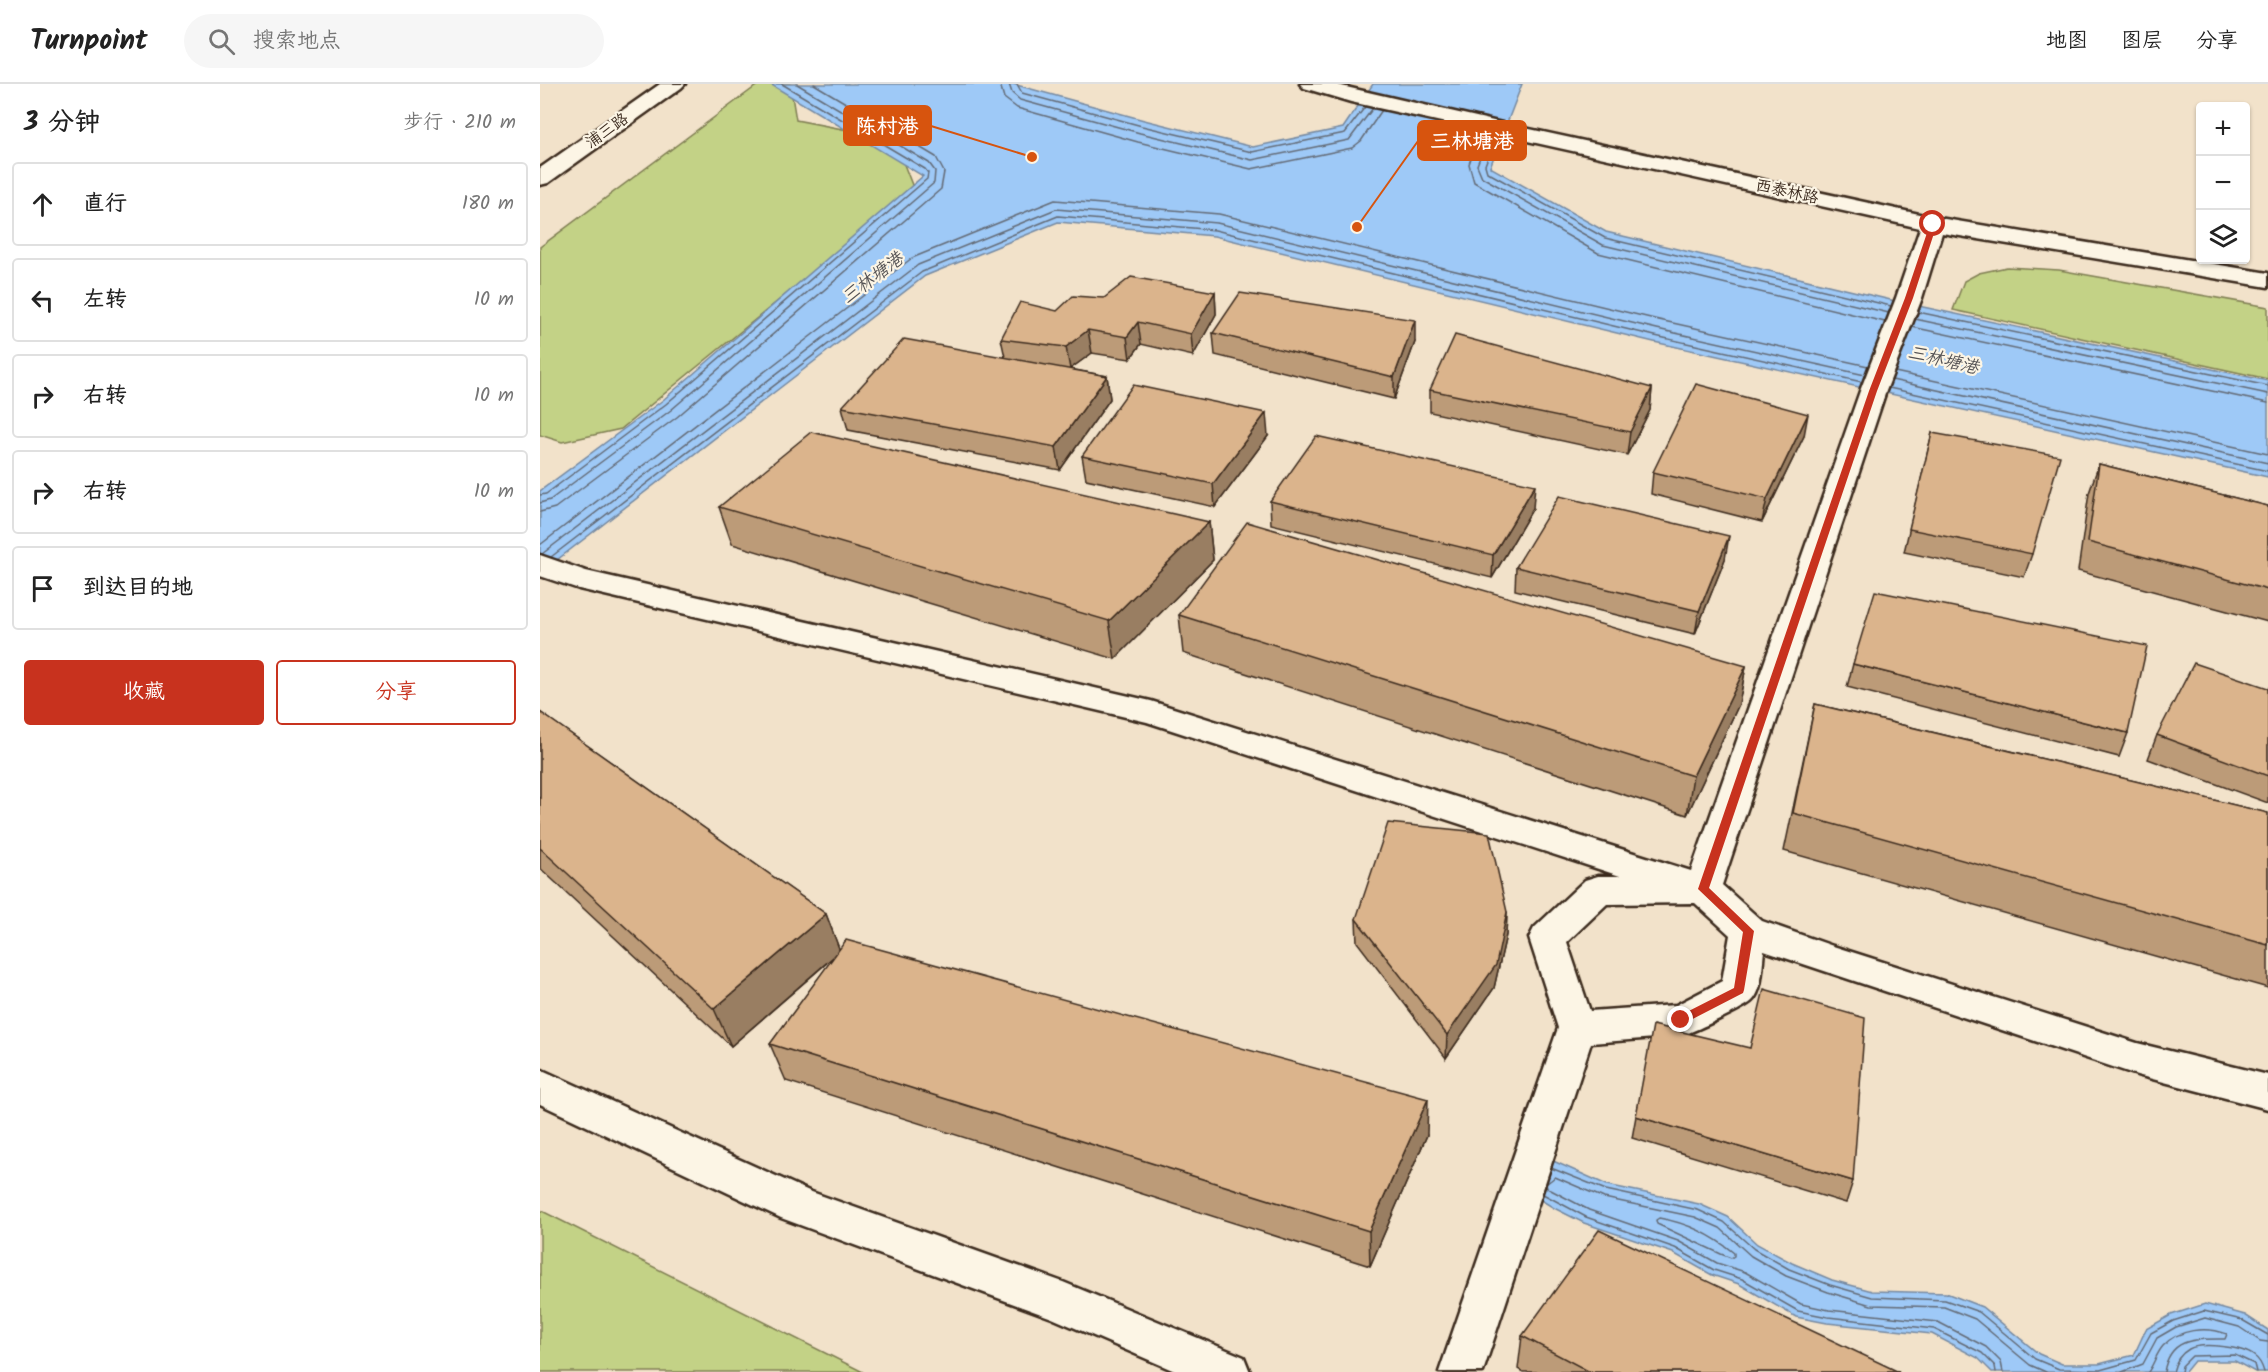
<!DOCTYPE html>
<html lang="zh">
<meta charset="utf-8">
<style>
:root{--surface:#fff;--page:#f6f6f6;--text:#222;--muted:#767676;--line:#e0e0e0;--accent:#c8321e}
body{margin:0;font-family:Kalam,"LXGW WenKai TC",sans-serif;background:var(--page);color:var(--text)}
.controls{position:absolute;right:18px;top:18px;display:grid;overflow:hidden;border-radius:6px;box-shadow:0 2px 4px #0004}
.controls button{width:54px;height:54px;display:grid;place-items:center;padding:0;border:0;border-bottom:2px solid var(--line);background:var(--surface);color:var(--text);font:30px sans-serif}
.stop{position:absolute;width:18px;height:18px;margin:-14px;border:4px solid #c8321e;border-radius:50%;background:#fff}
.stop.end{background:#c8321e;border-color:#fff;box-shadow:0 2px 6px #0008}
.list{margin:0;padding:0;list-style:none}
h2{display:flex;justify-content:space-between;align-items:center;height:78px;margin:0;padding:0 24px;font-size:26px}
h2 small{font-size:20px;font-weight:400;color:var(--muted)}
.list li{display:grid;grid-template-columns:39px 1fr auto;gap:18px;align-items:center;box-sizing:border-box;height:84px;margin:0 12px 12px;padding:0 12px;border:2px solid var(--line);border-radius:6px}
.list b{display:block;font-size:22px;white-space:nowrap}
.list em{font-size:20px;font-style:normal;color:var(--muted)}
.actions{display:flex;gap:12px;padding:18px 24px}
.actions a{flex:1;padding:14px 0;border:2px solid var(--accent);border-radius:6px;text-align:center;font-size:21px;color:var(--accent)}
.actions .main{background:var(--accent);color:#fff}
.icon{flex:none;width:33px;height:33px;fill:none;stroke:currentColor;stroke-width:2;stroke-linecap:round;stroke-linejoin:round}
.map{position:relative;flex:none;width:1728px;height:1288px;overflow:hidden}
header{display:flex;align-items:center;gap:36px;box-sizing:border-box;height:84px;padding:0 30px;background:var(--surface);border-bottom:2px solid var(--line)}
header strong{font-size:28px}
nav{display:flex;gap:33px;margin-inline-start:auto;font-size:21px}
.search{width:420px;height:54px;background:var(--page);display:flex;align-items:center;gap:15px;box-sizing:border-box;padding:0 21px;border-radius:33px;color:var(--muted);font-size:22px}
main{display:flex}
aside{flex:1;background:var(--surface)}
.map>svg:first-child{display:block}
</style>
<header>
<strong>Turnpoint</strong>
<div class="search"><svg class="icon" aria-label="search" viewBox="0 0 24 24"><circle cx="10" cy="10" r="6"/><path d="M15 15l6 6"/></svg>搜索地点</div>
<nav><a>地图</a><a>图层</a><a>分享</a></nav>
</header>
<main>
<aside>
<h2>3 分钟<small>步行 · 210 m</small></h2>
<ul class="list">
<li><svg class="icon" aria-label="ahead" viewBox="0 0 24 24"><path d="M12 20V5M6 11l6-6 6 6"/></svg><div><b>直行</b></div><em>180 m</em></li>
<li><svg class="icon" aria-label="left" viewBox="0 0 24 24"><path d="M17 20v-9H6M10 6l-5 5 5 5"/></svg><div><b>左转</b></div><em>10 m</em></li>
<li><svg class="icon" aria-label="right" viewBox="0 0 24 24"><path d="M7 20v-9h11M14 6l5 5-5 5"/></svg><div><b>右转</b></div><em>10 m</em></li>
<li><svg class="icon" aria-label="right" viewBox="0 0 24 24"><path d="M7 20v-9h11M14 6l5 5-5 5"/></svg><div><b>右转</b></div><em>10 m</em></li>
<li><svg class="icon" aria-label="arrive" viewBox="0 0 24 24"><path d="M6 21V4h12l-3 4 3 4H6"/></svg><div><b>到达目的地</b></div></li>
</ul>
<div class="actions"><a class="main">收藏</a><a>分享</a></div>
</aside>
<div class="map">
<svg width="1728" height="1288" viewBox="0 0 1728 1288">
<rect width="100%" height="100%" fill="#f2e2ca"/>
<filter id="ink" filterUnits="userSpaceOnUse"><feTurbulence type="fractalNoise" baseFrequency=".0167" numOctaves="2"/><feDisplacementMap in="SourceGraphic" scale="12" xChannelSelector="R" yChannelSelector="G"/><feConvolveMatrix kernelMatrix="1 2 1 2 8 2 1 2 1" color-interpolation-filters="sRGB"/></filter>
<g filter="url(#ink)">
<path fill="#c3d286" stroke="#7f7e52" stroke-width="1.5" d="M219,0H250L256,36L354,55L374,106L81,345L22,358L0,351V163Z
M1467,183L1519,186L1728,223V295L1413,226L1424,197L1439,189Z
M0,1126L323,1288H0Z"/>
<path fill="#9ec9f7" stroke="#7689a0" stroke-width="1.5" d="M230,0H473L604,36L713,63L803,44L833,0H982L950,83L1066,148L1355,217L1728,297V393L1114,258L674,152L518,138L385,192L0,489V407L123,316L383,92Z
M1011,1076L1067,1101L1159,1120L1188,1133L1217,1160L1252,1179L1292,1196L1332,1207L1406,1209L1442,1223L1499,1270L1522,1280H1559L1594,1271L1606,1245L1631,1231L1665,1220L1705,1231L1728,1246V1288H1715L1695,1277H1654L1645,1288H1452L1438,1274L1392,1250L1287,1239L1256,1233L1199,1200L1172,1191L1133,1169L1044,1139L1014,1124L983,1105Z"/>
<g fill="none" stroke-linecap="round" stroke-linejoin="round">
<path stroke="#636a75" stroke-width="1.5" d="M460,0L464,14L477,24L598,58L711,85L812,64L821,57L842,26
M469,0L472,9L480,16L600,49L712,76L809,56L833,24
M477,0L482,9L602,42L712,68L805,49L825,23
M940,48L929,80L934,98L1058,169L1345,238
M949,50L937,81L942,93L1063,161L1349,229
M956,52L945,81L947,88L1065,154L1351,222
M1378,228L1728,302
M1375,235L1728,310
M1372,243L1728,319
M1355,288L1728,370
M1352,296L1728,379
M1349,304L1728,387
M0,411L6,410L126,320L387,95L388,89L385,85L242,0
M0,419L10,416L131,326L394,99L395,87L389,79L257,0
M0,428L15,424L137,333L401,105L404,88L396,73L274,0
M0,461L372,174L515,116L679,130L1119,236L1328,282
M2,470L378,181L516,125L677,139L1117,245L1325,291
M11,473L382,188L518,132L675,146L1115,252L1322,298
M1011,1084L1066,1106L1158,1126L1184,1138L1214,1165L1249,1185L1290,1201L1332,1213L1405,1216L1439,1228L1495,1275L1519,1285L1560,1286L1596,1276L1611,1249L1633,1237L1664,1227L1702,1236L1728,1251
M1003,1110L1046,1133L1135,1164L1174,1186L1202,1195L1258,1227L1288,1233L1394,1245L1442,1269L1455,1282L1456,1288
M1119,1134C1148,1139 1171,1150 1194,1169V1172L1191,1174L1181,1170L1117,1140L1116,1136Z
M1463,1288L1461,1278L1446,1263L1398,1238L1289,1226L1261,1220L1205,1188L1177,1179L1138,1157L1049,1126L1007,1104L1006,1100L1015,1093L1064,1114L1155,1133L1180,1144L1211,1172L1246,1192L1288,1208L1331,1221L1404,1223L1435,1235L1490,1281L1506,1288
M1582,1288L1603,1280L1617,1254L1636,1243L1665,1234L1699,1243L1720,1257L1728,1258
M1608,1288C1614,1280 1616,1270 1623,1262C1638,1245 1666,1242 1687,1250L1685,1255C1655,1255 1630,1253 1624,1288
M1633,1288C1635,1279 1640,1270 1649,1265C1662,1258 1703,1263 1714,1272C1720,1276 1722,1281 1724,1288
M1641,1288L1642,1282L1652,1272L1695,1271L1714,1280L1716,1288"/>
<defs>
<path id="minor" d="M120,0H145L141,4L8,99L0,101V84Z
M760,0H793L971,41L1393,133L1728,189V203L1402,149L1382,214L1346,307L1182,801L1222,837L1293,862L1597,959L1728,991V1025L1597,991L1224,867C1222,881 1223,907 1212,917C1204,925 1154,947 1141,952L1051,959L943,1288H899L1018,944L989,854L994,844L1045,796L1058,792H1080L607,638L39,505L0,492V471L46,487L611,617L1151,787L1320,307L1356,214L1380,144L811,18L764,4ZM1155,819L1190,851L1182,897L1136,921L1050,927L1027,858L1067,820Z
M0,985L269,1107L523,1198L704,1273L710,1288H637L512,1234L241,1134L0,1020Z"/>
</defs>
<use href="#minor" stroke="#3b2a1e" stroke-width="5"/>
<use href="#minor" fill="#fcf5e5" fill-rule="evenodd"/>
</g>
<path fill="#bc9b78" stroke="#3b2a1e" stroke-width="1.5" d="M675,208L676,230L653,272L601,260L590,275L552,269L530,285L567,292L570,315L520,386L308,346L302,323L465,273L461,255L517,227L564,214Z
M673,249L875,258L854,315L675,271Z
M1112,304L1110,326L1087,371L890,328V306Z
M1392,349L1492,470L1484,493L1364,468Z
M728,352L675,423L546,395L542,372Z
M1264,352L1222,438L1111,410L1113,388Z
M1559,380L1728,422V538L1538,487L1549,409Z
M730,417L993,424L952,494L731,440Z
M179,423L669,438L673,476L575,575L192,460Z
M1185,475L1155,550L975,506L976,483Z
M639,531L1206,582L1199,620L1147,731L643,569Z
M1313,580L1588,649L1579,673L1307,603Z
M1728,604V719L1608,675L1617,651Z
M1275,620L1728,729V904L1244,767Z
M0,628L286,830L299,865L887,1051L830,1182L246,997L230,960L295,872L191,962L0,784Z
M967,828L966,851L954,904L906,974L817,858L816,835Z
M1096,1032L1313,1097L1306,1119L1092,1054Z
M982,1252L1359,1288H983L978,1285Z"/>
<path fill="#997e62" stroke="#3b2a1e" stroke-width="1.5" d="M675,208L676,230L653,272L651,250Z
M875,236V258L854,315V293Z
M598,238L601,260L590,275L587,253Z
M548,246L552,269L530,285L526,263Z
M567,292L570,315L520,386L516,363Z
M1112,304L1110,326L1087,371L1090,348Z
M726,329L728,352L675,423L673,400Z
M1268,330L1264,352L1222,438L1227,415Z
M995,401L993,424L952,494L953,471Z
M669,438L673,476L575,575L569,537Z
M1189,452L1185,475L1155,550L1159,527Z
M1206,582L1199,620L1147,731L1153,692Z
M967,828L966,851L954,904L906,974L907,951Z
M286,830L300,867L191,962L174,925Z
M888,1015L887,1051L830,1182L829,1147Z"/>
<path fill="#dbb48c" stroke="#3b2a1e" stroke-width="1.5" d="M591,193L675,208L651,250L598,238L587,253L548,246L526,263L461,255L480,218L517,227L533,212L564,214Z
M700,209L875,236L854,293L673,249Z
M915,251L1112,304L1090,348L890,306Z
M364,255L567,292L516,363L302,323Z
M1156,300L1268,330L1227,415L1113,388Z
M593,301L726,329L673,400L542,372Z
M271,348L669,438L569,537L179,423Z
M1392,349L1520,372L1492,470L1369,445Z
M776,352L995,401L953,471L730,417Z
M1559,380L1728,422V506L1548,458Z
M1019,412L1189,452L1159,527L976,483Z
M707,438L1206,582L1153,692L639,531Z
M1335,507L1607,562L1588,649L1313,580Z
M1654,579L1728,604V692L1617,651Z
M1275,620L1728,729V861L1253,729Z
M0,628L286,830L174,925L0,764Z
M848,739L949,749L967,828L956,881L907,951L816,835Z
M306,856L888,1015L829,1147L230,960Z
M1224,905L1325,934L1313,1097L1096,1032L1113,941L1210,964Z
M1059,1146L1359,1288H1050L982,1252Z"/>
</g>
<path fill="#c8321e" d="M1393,138L1397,140L1373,214L1337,307L1169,804L1214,847L1204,906L1203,909L1141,941L1137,939V933L1194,904L1203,848L1158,805L1329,307L1365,214L1390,140Z"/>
<g text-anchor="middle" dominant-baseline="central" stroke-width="4.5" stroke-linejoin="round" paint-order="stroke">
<g font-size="16" fill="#3b2a1e" stroke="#fcf5e5">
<text transform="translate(67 47) rotate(-35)">浦三路</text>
<text transform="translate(1247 108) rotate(12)">西泰林路</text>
</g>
<g font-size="18" font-style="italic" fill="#545254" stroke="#fcf5e5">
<text transform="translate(333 195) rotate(-37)">三林塘港</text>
<text transform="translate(1403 277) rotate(13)">三林塘港</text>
</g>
</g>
<path fill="none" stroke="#d7540e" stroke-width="2" d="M492 73L391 42M817 143L878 57"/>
<g fill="#d7540e" stroke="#fcf5e5" stroke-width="2">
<circle cx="492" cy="73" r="6"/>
<circle cx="817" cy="143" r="6"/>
</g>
<g fill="#d7540e" stroke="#d7540e" stroke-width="2">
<rect x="304" y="22" width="87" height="39" rx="6"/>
<rect x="878" y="37" width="108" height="39" rx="6"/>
</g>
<g font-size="21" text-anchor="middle" font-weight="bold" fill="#fff">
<text x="347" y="49">陈村港</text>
<text x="932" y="64">三林塘港</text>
</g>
</svg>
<div class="controls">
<button>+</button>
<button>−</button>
<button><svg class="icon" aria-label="layers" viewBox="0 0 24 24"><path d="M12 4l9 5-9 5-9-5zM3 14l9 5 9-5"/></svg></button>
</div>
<div class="stop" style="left:1393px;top:140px"></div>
<div class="stop end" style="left:1141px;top:936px"></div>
</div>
</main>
